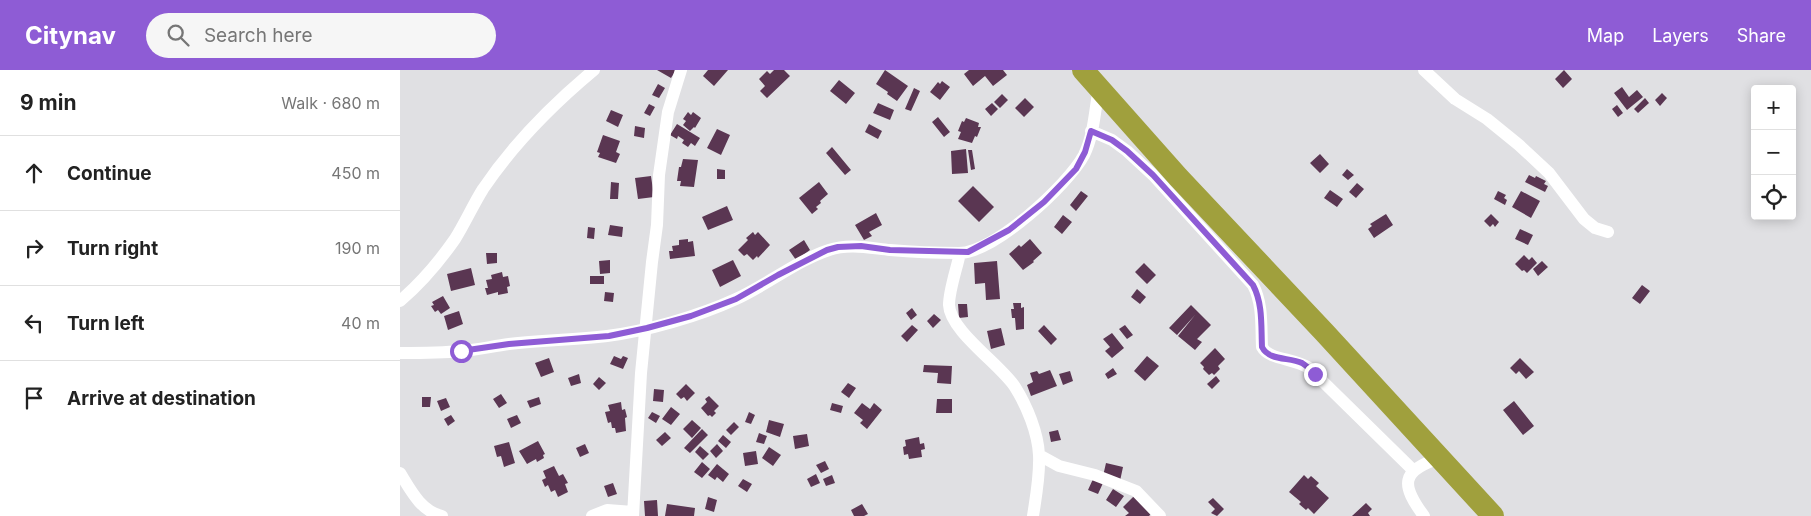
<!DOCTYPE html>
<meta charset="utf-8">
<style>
:root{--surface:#fff;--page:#f6f6f6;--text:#222;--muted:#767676;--line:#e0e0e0;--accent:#8e5cd5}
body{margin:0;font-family:Inter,sans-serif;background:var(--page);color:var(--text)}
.controls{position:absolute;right:15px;top:15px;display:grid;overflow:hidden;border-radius:5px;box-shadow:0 2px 12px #0003}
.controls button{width:45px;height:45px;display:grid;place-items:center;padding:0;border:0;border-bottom:1px solid var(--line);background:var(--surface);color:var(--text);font:25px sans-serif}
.stop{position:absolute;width:15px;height:15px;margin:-11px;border:4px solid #8e5cd5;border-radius:50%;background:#fff}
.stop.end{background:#8e5cd5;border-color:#fff;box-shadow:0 1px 5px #0008}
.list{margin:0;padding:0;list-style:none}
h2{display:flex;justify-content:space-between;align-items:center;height:65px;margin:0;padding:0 20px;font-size:21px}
h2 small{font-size:16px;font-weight:400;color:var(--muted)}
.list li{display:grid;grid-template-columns:32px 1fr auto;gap:15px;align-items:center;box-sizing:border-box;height:75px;padding:0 20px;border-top:1px solid var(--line)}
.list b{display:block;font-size:19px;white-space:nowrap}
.list em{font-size:16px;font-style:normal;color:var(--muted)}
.icon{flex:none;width:28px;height:28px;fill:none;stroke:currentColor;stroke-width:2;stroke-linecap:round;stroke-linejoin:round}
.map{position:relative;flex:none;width:1411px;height:446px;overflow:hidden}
header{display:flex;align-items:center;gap:30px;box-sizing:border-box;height:70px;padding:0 25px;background:var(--accent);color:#fff}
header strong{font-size:24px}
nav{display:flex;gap:28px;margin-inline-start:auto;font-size:18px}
.search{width:350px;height:45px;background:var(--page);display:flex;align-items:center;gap:12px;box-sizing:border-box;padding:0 18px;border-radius:28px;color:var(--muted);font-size:19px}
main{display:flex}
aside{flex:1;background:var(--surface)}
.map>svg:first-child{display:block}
</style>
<header>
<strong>Citynav</strong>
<div class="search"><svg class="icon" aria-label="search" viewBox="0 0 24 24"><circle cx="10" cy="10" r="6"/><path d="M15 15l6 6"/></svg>Search here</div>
<nav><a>Map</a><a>Layers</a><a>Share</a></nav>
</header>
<main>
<aside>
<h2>9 min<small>Walk · 680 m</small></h2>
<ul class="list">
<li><svg class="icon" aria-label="ahead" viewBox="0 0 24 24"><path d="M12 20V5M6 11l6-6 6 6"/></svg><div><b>Continue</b></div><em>450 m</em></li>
<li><svg class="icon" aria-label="right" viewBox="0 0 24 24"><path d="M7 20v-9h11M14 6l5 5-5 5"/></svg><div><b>Turn right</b></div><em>190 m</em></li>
<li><svg class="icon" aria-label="left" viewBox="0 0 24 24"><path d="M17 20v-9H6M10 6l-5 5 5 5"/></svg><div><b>Turn left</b></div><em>40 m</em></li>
<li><svg class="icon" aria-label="arrive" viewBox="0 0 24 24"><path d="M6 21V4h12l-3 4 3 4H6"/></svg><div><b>Arrive at destination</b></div></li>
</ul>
</aside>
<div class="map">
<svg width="1411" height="446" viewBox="0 0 1411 446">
<rect width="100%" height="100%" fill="#e0e0e3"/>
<path fill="#5a3652" d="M257,0H276L271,8Z
M308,0H328L314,16L303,6Z
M374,0H384L390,6L367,28L360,21L365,16L359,9L367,1L370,4Z
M485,0L508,16L497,31L487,24L488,22L476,14Z
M569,0H603L607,5L593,16L585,6L573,16L564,4Z
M1164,0L1172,9L1163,18L1155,9Z
M439,10L455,23L446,34L430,21Z
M542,11L550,17L540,30L530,22L538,12L540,14Z
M258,14L265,18L259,28L252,25Z
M1222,17L1229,27L1237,20L1243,27L1227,40L1214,23Z
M514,18L520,21L511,41L505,39Z
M1262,23L1267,28L1260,36L1255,30Z
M602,24L608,30L600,38L594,32Z
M625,28L634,37L624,47L615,38Z
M1245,28L1249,33L1238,43L1234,39Z
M478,33L494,40L490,50L473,43Z
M592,33L598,39L591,46L585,39Z
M249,34L255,37L250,46L244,43Z
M1217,35L1223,43L1218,47L1212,39Z
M211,40L223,45L218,57L206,51Z
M288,42L291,45L293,42L301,48L295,58L294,57L290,61L283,55L286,51L283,49Z
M538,47L550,62L544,67L532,52Z
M566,48L579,53L578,57H581L577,67L575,66L572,73L558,69L561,62L558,61L562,51L564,52Z
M277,54L300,68L295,76L291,73L288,77L282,73L284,70L278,66L277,69L270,65Z
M469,54L482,61L478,69L465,62Z
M235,56L245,58L244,68L234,66Z
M317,59L330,65L321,85L307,78Z
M203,65L220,71L216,82L220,84L216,93L198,87L200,83L197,82Z
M432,77L451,100L445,105L426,83Z
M566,79L568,103L552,104L551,81Z
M568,80H572L575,99L571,100Z
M920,84L929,94L920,103L910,93Z
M283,89L298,90L294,117L280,116L281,111H277L279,97H281Z
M317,99L325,100V109H317Z
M947,99L954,105L948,110L942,105Z
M1129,105L1135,108L1136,106L1146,111L1144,114L1148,116L1145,122L1125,112Z
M251,106L254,127L238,129L235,108Z
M211,112L219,113L218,129H210Z
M419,112L428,124L420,131L421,133L416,137L418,139L412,144L399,128Z
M957,113L964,119L956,128L949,122Z
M573,116L594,137L579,152L558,131Z
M930,120L943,129L937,137L924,128Z
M681,121L688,126L676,141L670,135Z
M1098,121L1106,125L1104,128L1107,130L1105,135L1094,129Z
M1121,121L1140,131L1131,148L1112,137Z
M327,136L333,150L308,160L302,147Z
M476,143L482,155L469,162L472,166L464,170L455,155Z
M986,144L993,155L974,168L968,159L972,156L970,154Z
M1091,144L1099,152L1095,157L1093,154L1090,157L1084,151Z
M663,145L672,152L662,164L654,157Z
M210,155L223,157L222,167L208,165Z
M188,157L195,158L194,169L187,168Z
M1120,159L1133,165L1128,175L1115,169Z
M353,162L355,165L358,162L370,175L358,188L357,186L353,190L347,184L344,186L338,180L348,170L346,168Z
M288,169V172L293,171L295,186L270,189L269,181H273L272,176L279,175V170Z
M630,169L642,183L633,191L634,192L623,200L609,184L619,175L621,177Z
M404,170L410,180L396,190L389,180Z
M86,183H97V193L87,194Z
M1124,185L1129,190L1132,187L1137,193L1127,203L1124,200L1122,201L1115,194Z
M210,190V203L200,204L199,191Z
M333,190L341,206L320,217L312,200Z
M597,191L600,229L586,230L585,213L575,214L574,193Z
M1142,191L1148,197L1138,206L1133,199Z
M744,193L756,205L747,214L735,202Z
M71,198L75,215L51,221L47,204Z
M102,202L103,207L108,206L110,216L107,217L108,223L98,225V222L87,225L85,218H88L86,210L92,209L91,205Z
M190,206H204V214H190Z
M1242,215L1250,221L1240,234L1232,228Z
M737,219L746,227L740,234L731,227Z
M205,222L214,223L213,232L204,231Z
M43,226L50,238L41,244L38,240L35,242L31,236L34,235L32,232Z
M613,233H621V238L624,237V259L616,260L615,248H612L611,239H614Z
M558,234H567L568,247L559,248Z
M791,235L811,255L797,269L802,272L795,280L778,266L795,245L777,265L769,258Z
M512,238L517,245L511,250L506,243Z
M59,241L63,254L48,260L44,246Z
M534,244L541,250L533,258L527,251Z
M512,255L518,260L507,272L501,266Z
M644,255L657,269L651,275L638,261Z
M725,255L733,265L727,269L719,259Z
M601,258L605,275L591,279L587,261Z
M712,263L724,278L712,288L705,281L710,277L703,269Z
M815,278L825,289L818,296L820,299L814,305L812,303L809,305L803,299L804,297L800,293Z
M214,286L221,289L223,286L228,288L223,299L210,294Z
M747,286L759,296L745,311L734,301Z
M149,288L154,302L141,307L135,293Z
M1120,288L1134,302L1126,309L1119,301L1116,304L1110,298Z
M524,295L552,296L551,314L537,313L538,303L523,302Z
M713,298L717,304L708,309L705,304Z
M650,300L657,316L631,326L627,315L633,312L630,303L637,301L639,304Z
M670,301L673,311L663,315L659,304Z
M179,304L181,313L171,316L168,308Z
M816,306L820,311L812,319L807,314Z
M199,307L206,313L199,320L193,314Z
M448,313L456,318L449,328L441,322Z
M286,314L295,323L287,331L284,327L281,329L276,324Z
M254,319L264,320L263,332L253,331Z
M101,324L107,333L99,338L93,329Z
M309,326L319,336L314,341L316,343L312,347L310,345L308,346L301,338L307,332L305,329Z
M22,327H31L30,337H22Z
M139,327L141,334L130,338L127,331Z
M46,328L50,337L41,341L37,331Z
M537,329H552V343H536Z
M1114,331L1134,356L1123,365L1103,340Z
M221,332L222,340L225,339L227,347L225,348L226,361L216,363L215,358H212L211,352L208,353L205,342L210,341L208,335Z
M432,333L443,336L441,343L430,340Z
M462,333L470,339L474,333L482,340L467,359L460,353L463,350L454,343Z
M271,337L280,344L271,355L262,349Z
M252,342L260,346L256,353L248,348Z
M349,342L355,345L351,354L345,352Z
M51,345L55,351L48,356L44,349Z
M117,345L121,353L111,358L107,349Z
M292,350L301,358L292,368L283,359Z
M369,350L384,354L380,367L366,362Z
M334,352L339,357L331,365L326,360Z
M302,359L308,365L290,383L284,378Z
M658,360L661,370L651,372L649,362Z
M265,362L271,368L262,376L256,370Z
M359,363L367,366L364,374L356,372Z
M407,364L409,376L395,379L393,366Z
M323,365L331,372L326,378L318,371Z
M519,367L520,374L524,373L525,379L521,380L522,387L509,389L508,384L504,385L503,377L506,376L505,370Z
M138,371L145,384L143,385L144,388L137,392L136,389L127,394L119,381Z
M109,372L115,393L104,397L101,386L97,387L94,376Z
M185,374L189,383L180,387L176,378Z
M317,374L323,381L316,388L310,381Z
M300,376L309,384L303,390L295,382Z
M369,377L381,385L373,396L362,388Z
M356,381L358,394L345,396L343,383Z
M425,391L429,399L421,403L416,395Z
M302,392L310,399L302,408L294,402Z
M706,393L723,397L720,411L703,406Z
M317,394L329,404L323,412L317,407L315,410L308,405Z
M154,396L159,406L163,404L168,413L165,414L168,422L158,427L155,420L151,422L148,415L145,417L142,410L146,408L143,401Z
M416,404L420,413L411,417L407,409Z
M432,405L435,413L426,416L423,409Z
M904,405L908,409L911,406L919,413L916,416L929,428L914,444L908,438L906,440L899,434L901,432L889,422Z
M343,409L352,414L347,422L338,416Z
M693,409L703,413L698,424L688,420Z
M213,413L217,424L208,427L204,416Z
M713,419L724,426L716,437L706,430Z
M736,424L753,442L749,446H725L729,443L723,437Z
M308,427L317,430L314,442L305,439Z
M813,428L824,439L817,446L811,443L815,439L808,432Z
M257,430L258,446H245L244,431Z
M966,433L972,439L968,443L970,446H952Z
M267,434L295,438L294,446H265Z
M462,434L468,444L464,446H454L451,440Z"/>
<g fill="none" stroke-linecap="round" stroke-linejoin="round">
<path stroke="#fff" stroke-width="12" d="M1024,0L1055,29L1087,49L1119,75L1149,103L1184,149L1195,158L1208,162
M691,61L712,70L727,81L753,105L853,215C863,234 861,256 862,277C869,290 894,288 909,298L1014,401
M560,183C557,198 549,220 549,235C550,261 601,295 615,317C627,336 638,363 639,385C640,406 636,426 633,446
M0,231C21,213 39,192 55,169C65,153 73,135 83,119C114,73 152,35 194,0
M0,283C20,283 41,283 61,281C77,280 93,276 109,274C142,270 174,270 207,266C247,261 299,246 336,229C367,215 396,191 429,180C449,173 470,178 490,180C512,182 536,183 559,183C594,183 668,115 684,85C694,65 695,39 699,17
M639,385L659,396L695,405L736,421L760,446
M0,403C11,421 21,441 42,446
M192,446L207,440L233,442
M233,446L241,303L252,192L257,155L259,105L268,42L281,0
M1024,446C1001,415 1000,401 1040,388"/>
<path stroke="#a0a03d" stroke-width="22" d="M683,0L778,107L924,262L1093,446"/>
</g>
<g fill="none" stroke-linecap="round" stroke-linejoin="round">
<path stroke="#8e5cd5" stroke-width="6" d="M61,281L109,274L209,266L247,258L291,246L336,229L378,205L427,180L438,177L461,176L490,180L568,182L609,160L644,132L676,99L685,82L691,61L712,70L727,81L753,105L853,215C863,234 861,256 862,277C869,291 889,287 902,293C907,296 911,300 915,304"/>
</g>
</svg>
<div class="controls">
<button>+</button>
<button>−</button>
<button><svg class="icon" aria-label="locate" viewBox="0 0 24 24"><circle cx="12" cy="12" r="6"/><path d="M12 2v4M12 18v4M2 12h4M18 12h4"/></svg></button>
</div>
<div class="stop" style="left:61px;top:281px"></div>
<div class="stop end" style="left:915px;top:304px"></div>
</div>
</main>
